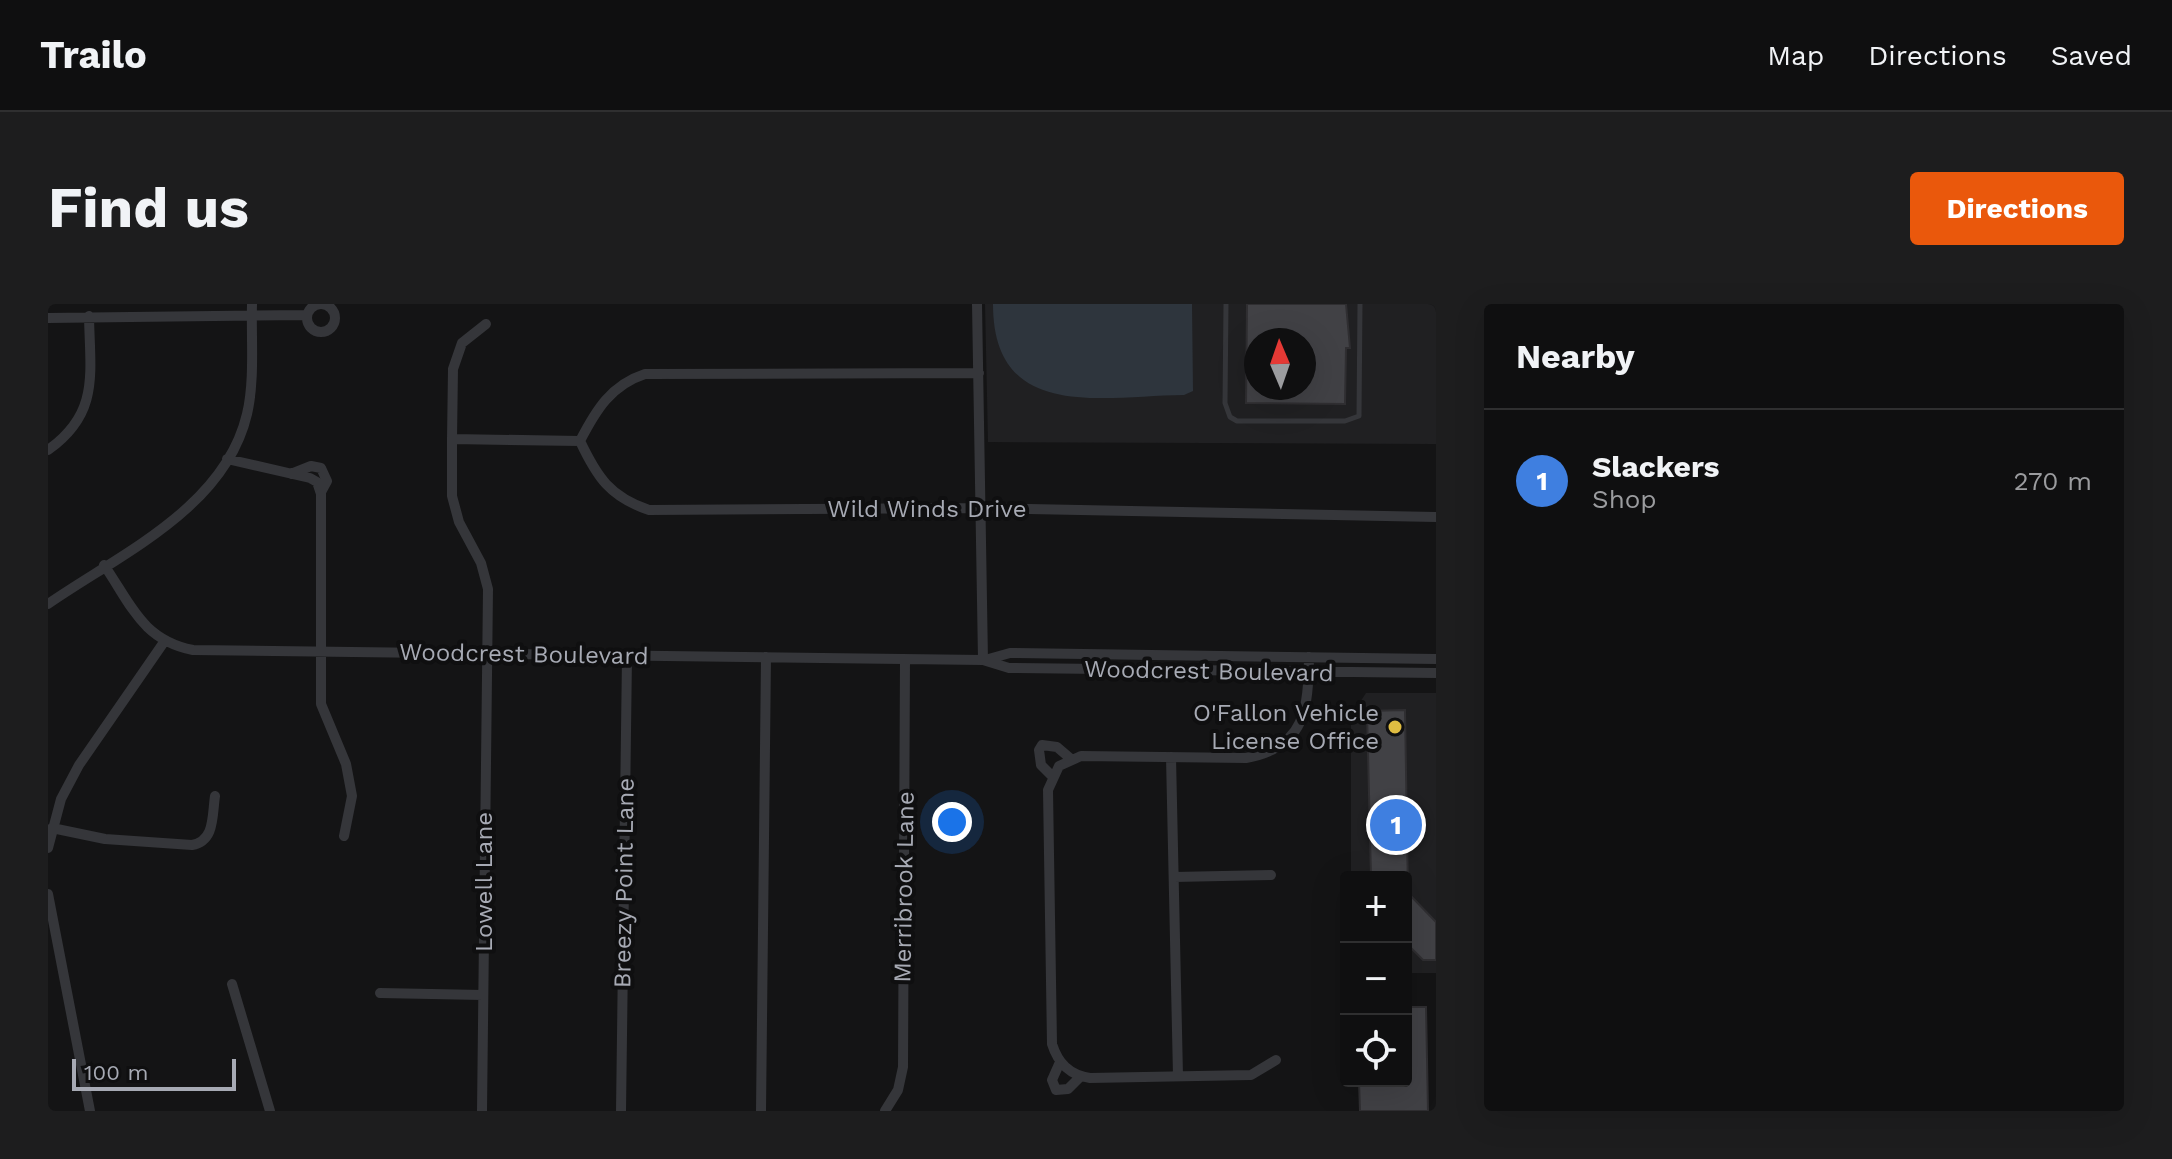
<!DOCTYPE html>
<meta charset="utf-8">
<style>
:root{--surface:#0f0f10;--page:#1d1d1e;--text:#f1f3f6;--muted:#9b9c9f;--line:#2f2f30;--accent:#ea580c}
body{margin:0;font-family:"Work Sans",sans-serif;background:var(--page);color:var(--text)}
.controls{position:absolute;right:24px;bottom:24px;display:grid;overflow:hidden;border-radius:8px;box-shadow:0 8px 32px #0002}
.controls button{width:72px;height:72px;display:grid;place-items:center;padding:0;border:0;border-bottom:2px solid var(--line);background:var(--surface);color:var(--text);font:40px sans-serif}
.compass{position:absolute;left:1196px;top:24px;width:72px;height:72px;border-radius:50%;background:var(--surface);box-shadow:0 8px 32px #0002;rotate:358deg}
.scale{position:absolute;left:24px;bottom:20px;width:164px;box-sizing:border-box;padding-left:8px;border:4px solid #a7aab4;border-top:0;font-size:22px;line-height:28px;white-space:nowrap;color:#a7aab4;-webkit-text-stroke:6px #0f0f10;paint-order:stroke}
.you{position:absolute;left:904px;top:518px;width:28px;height:28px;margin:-20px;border:6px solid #fff;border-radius:50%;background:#1a73e8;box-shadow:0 0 0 12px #1a73e833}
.badge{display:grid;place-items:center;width:52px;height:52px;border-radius:50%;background:var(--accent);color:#fff;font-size:26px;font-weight:700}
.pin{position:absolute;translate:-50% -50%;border:4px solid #fff;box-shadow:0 2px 8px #0006}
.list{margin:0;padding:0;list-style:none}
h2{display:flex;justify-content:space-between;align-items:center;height:104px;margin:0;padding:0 32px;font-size:34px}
h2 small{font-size:26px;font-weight:400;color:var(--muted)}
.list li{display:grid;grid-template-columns:52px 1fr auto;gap:24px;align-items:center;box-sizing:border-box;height:144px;padding:0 32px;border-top:2px solid var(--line)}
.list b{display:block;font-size:30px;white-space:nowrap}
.list p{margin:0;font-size:26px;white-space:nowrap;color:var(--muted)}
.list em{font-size:26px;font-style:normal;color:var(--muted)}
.icon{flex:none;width:44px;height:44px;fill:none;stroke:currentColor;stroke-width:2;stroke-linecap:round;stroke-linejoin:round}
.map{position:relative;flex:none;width:1388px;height:807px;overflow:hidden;border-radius:8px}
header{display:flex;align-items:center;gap:48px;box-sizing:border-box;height:112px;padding:0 40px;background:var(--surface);border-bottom:2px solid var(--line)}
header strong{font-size:38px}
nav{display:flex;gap:44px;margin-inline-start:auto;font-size:28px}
.intro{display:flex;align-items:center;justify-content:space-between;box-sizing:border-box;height:192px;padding:0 48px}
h1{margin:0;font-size:56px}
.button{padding:20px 36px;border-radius:8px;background:var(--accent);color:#fff;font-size:28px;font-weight:700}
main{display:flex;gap:48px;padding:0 48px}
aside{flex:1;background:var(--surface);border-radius:8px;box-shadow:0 8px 32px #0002}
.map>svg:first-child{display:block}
</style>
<header>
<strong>Trailo</strong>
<nav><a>Map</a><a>Directions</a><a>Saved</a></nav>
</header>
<div class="intro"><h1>Find us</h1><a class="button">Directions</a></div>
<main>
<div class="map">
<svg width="1388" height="807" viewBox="0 0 1388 807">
<rect width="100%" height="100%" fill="#141415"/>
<path fill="#202022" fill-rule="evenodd" d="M937,0H1388V140L940,138ZM1208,36H1256V84H1208Z
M1318,389H1388V669H1362L1358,665V573H1303V412Z"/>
<path fill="#2e353d" d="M945,0H1144L1145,87L1136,91C1053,92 945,118 945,0Z"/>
<path fill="#414145" stroke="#2f2e31" stroke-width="2" fill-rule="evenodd" d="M1199,0H1298L1302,44H1298L1297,100L1198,99ZM1208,36H1256V84H1208Z
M1357,406L1360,589L1388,618V656H1375L1358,639V573H1323L1319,407Z
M1358,703H1378L1380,807H1312L1311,777H1358Z"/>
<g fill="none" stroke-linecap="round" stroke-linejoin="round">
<path stroke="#35363a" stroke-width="5" d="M1178,0L1177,99L1182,113L1189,117H1297L1311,112L1312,0"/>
<path stroke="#35363a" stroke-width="10" d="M929,0L935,356
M259 14a14 14 0 1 1 28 0a14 14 0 1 1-28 0Z
M0,14L259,11
M404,135L532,137C549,173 562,193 601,206L932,204L1388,213
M532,137C548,106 563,81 597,70L931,69
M0,146C52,109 42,70 41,12
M179,155L262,174L269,178L273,190V400L298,460L304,492L296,532
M243,170L263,162L273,164L279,177L273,188
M56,261C83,300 94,336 145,346L935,356L961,364L1388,369
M0,300C72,250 177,204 199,110C207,76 203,35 204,0
M937,356L962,349L1388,355
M1123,453L1130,772
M1004,472L993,461L991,446L994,441L1009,443L1023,455
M4,524L57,535L144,541C167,537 164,512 167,492
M0,544L13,495L31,461L116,338
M1126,573L1223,571
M0,590L42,807
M184,680L222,807
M332,689L435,691
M1228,756L1203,771L1042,774C1021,771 1010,759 1004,740L1000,486L1011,462L1033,452L1198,454C1258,443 1260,405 1261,353
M1012,758L1004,776L1008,786L1020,785L1032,773
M434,807L440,285L433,259L411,218L404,192V135L405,65L414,39L438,20
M573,807L579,352
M713,807L718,353
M837,807L850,786L855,763L857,356"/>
</g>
<circle fill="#e0bd42" stroke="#0f0f10" stroke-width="3" cx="1347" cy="423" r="8"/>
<g text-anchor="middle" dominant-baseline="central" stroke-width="8" stroke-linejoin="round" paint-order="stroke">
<g font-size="24" fill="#a7aab4" stroke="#0f0f10">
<text x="879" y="205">Wild Winds Drive</text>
<text transform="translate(476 350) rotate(1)">Woodcrest Boulevard</text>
<text transform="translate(1161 367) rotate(1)">Woodcrest Boulevard</text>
<text transform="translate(436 578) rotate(-90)">Lowell Lane</text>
<text transform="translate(576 579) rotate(-89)">Breezy Point Lane</text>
<text transform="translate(856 583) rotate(-89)">Merribrook Lane</text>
</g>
<g font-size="24" fill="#a7aab4" stroke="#0f0f10" text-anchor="end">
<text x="1331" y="409">O'Fallon Vehicle<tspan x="1331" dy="28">License Office</tspan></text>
</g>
</g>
</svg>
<div class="controls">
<button>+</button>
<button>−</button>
<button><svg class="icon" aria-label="locate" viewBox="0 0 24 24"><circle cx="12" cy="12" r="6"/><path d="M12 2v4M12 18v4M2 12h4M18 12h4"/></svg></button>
</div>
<svg class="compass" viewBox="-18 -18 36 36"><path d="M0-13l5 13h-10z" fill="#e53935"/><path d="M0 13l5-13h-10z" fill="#9b9c9f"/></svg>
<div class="scale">100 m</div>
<div class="you"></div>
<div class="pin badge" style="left:1348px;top:521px;background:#3f7fe0">1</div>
</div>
<aside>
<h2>Nearby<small></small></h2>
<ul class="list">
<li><span class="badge" style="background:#3f7fe0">1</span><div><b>Slackers</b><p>Shop</p></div><em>270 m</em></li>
</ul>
</aside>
</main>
